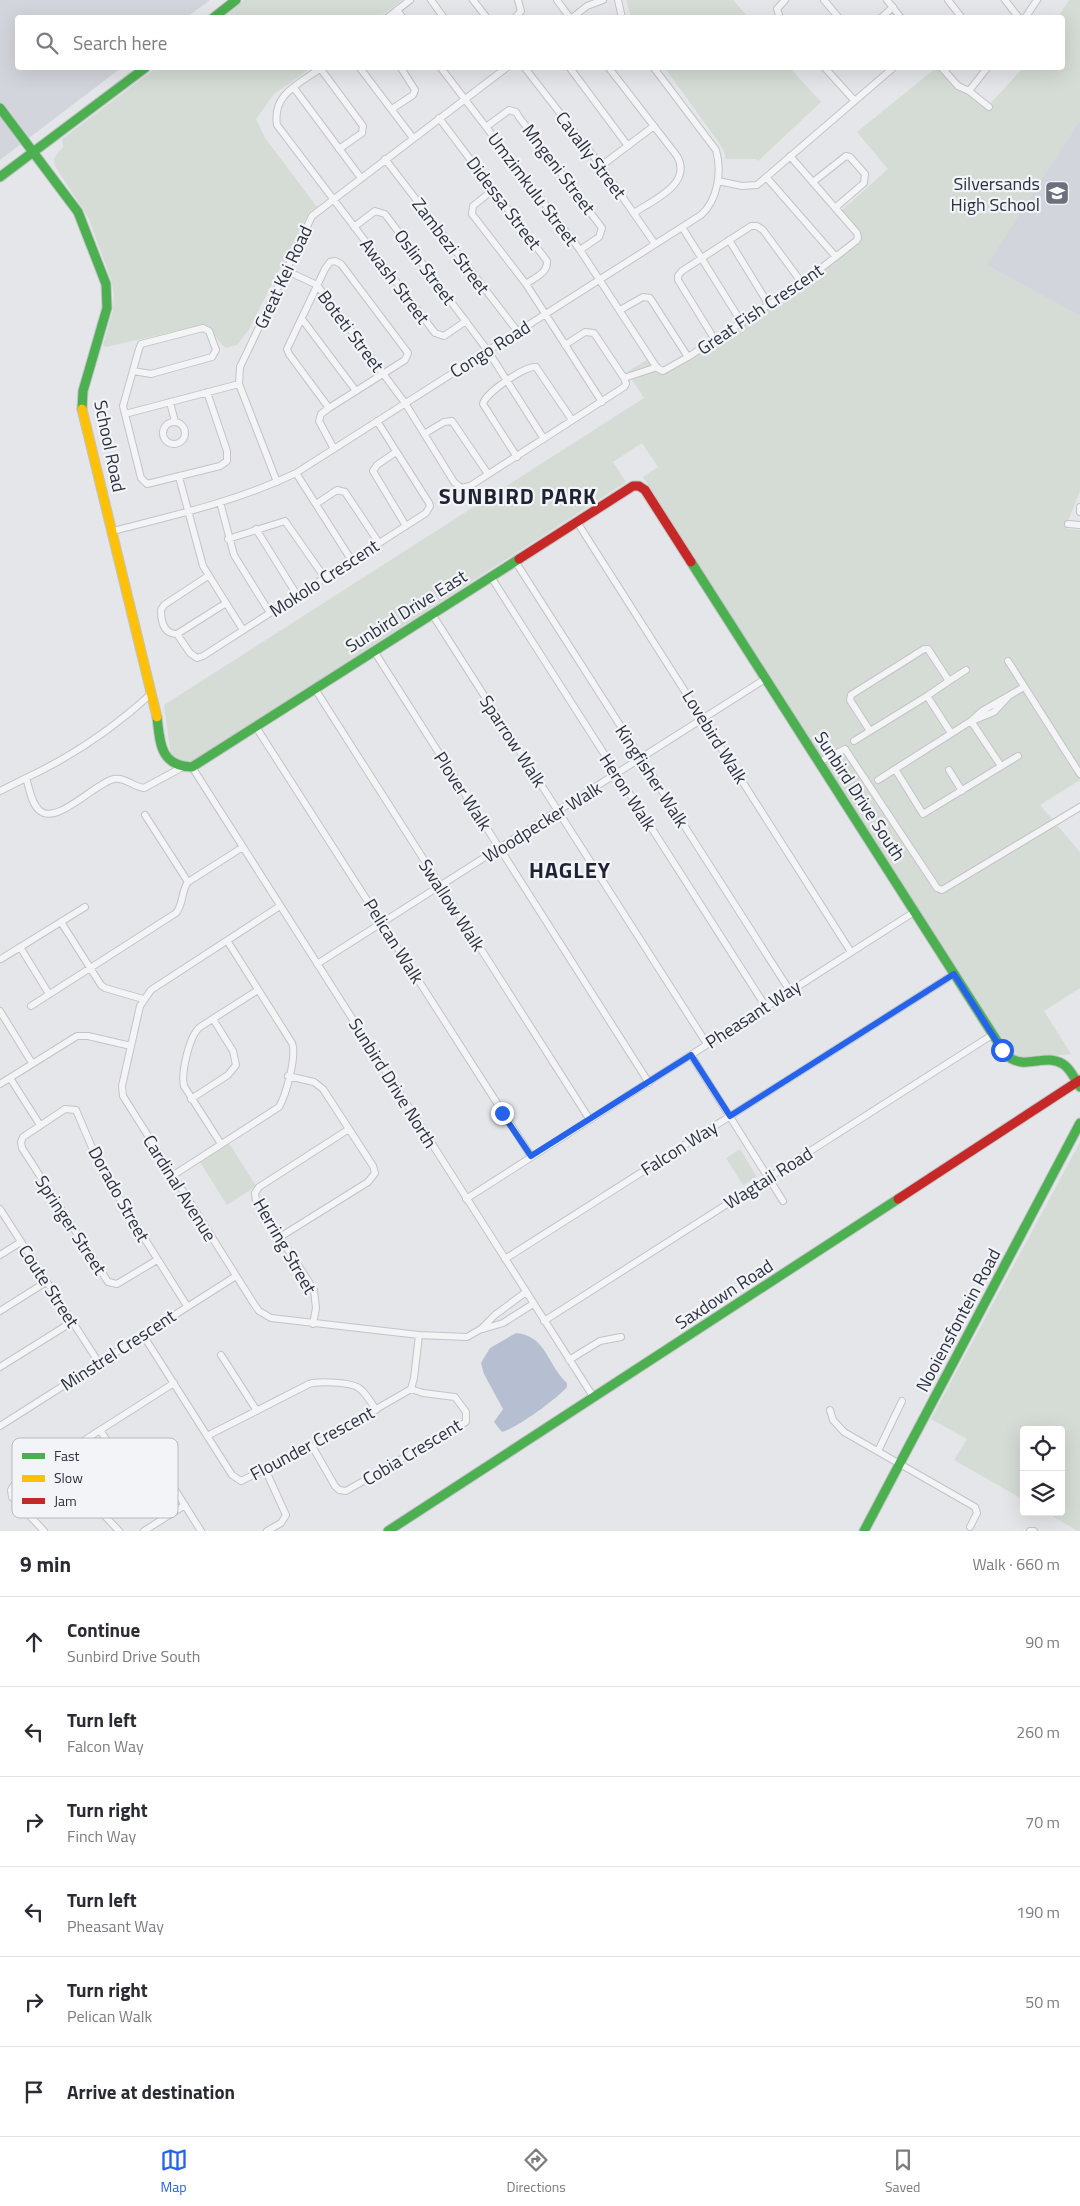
<!DOCTYPE html>
<meta charset="utf-8">
<style>
:root{--surface:#fff;--page:#f7f7f7;--text:#2b2b33;--muted:#7c7c81;--line:#e1e1e2;--accent:#2563eb}
body{margin:0;font-family:"Titillium Web",sans-serif;background:var(--page);color:var(--text)}
.controls{position:absolute;right:15px;bottom:15px;display:grid;overflow:hidden;border-radius:5px;box-shadow:0 5px 20px #0002}
.controls button{width:45px;height:45px;display:grid;place-items:center;padding:0;border:0;border-bottom:1px solid var(--line);background:var(--surface);color:var(--text);font:25px sans-serif}
.stop{position:absolute;width:15px;height:15px;margin:-11px;border:4px solid #2563eb;border-radius:50%;background:#fff}
.stop.end{background:#2563eb;border-color:#fff;box-shadow:0 1px 5px #0008}
.list{margin:0;padding:0;list-style:none}
h2{display:flex;justify-content:space-between;align-items:center;height:65px;margin:0;padding:0 20px;font-size:21px}
h2 small{font-size:16px;font-weight:400;color:var(--muted)}
.list li{display:grid;grid-template-columns:32px 1fr auto;gap:15px;align-items:center;box-sizing:border-box;height:90px;padding:0 20px;border-top:1px solid var(--line)}
.list b{display:block;font-size:19px;white-space:nowrap}
.list p{margin:0;font-size:16px;white-space:nowrap;color:var(--muted)}
.list em{font-size:16px;font-style:normal;color:var(--muted)}
.icon{flex:none;width:28px;height:28px;fill:none;stroke:currentColor;stroke-width:2;stroke-linecap:round;stroke-linejoin:round}
.map{position:relative;flex:none;width:1080px;height:1531px;overflow:hidden}
.search{position:absolute;background:var(--surface);box-shadow:0 5px 20px #0002;left:15px;right:15px;top:15px;height:55px;display:flex;align-items:center;gap:12px;box-sizing:border-box;padding:0 18px;border-radius:5px;color:var(--muted);font-size:19px}
.sheet{height:605px;background:var(--surface)}
nav{display:flex;justify-content:space-around;align-items:center;box-sizing:border-box;height:70px;border-top:1px solid var(--line);background:var(--surface);font-size:14px;color:var(--muted)}
nav a{display:grid;justify-items:center;gap:2px}
nav .on{color:var(--accent)}
.map>svg:first-child{display:block}
</style>
<div class="map">
<svg width="1080" height="1531" viewBox="0 0 1080 1531">
<rect width="100%" height="100%" fill="#e4e6e9"/>
<path fill="#d3d5dc" d="M0,0H210L187,17L18,18V68H121L0,160Z
M1080,120V316L986,265Z"/>
<path fill="#d4dcd5" d="M244,0H403L379,17H221Z
M626,0H733L748,17H631Z
M1069,0H1080V120L987,265L1080,316V491L1068,521L1067,529L1080,530V780L1040,805L1080,852V988L1044,1011L1071,1054L1020,1059L1009,1051L643,477L658,467L642,443L613,462L626,482L189,764L171,756L164,705L644,398L627,372L650,358L660,371L803,283L859,238L840,212L888,169L857,132L936,68H940L987,107L1023,68H1062V18L1058,17Z
M156,68H311L274,94L256,119L265,138L317,207L309,212L248,331L237,345L226,348C216,341 214,328 202,325L106,347L103,345L113,310L114,294L111,279L89,219L55,166L54,158L63,147L62,139Z
M665,68H790L821,102L758,161L756,159H726L724,151L717,140Z
M1080,1142V1531H1078L1045,1512H1061V1430H1024V1500L954,1460L967,1439L931,1419Z
M229,1143L256,1186L227,1205L200,1162Z
M740,1149L757,1177L743,1185L726,1158Z"/>
<path fill="#b5bfd1" d="M516,1333C547,1336 547,1365 567,1383V1387C558,1398 517,1428 502,1432L494,1422L503,1409L484,1374L481,1363L490,1348Z"/>
<g fill="none" stroke-linecap="round" stroke-linejoin="round">
<defs>
<path id="street" d="M431,0L444,18
M473,0L487,18
M557,0L570,18
M618,0L622,18
M824,0L839,18
M887,0L901,18
M948,0L962,18
M1005,0L1019,18
M397,10L403,18
M387,18L410,0
M515,18L521,11L518,0
M572,18L587,6L603,0
M780,18L777,9L785,0
M881,18L893,7
M1025,18L1037,0
M320,68L363,126L362,133L339,149
M321,68C299,84 272,94 277,125L435,333L444,336L466,321
M360,68L413,138
M441,68L580,250L657,368L663,371L688,357L802,283L856,241L858,238L857,233L790,156
M525,68L601,166L655,244
M570,68L628,146
M609,68L677,156C693,184 653,200 634,213
M825,68L854,100
M942,68L958,86L969,91L989,107
M294,88L361,178
M969,91L987,68
M392,109L413,95L415,90L401,68
M439,118L547,261C548,273 534,278 526,284
M486,127L509,110L516,112L519,117L602,228L599,237L580,250
M385,159L518,332
M601,166L654,126
M767,178L836,257
M718,181L742,186L757,185L893,68
M813,182L846,156L850,157L865,174L864,183L835,208
M494,189L473,206L472,214L526,284L602,402
M354,227L375,211L385,214L488,351L544,439
M682,227L742,323
M729,240L769,305
M335,261L341,264L408,353L405,360L329,408L289,354L287,349L325,269L330,262Z
M287,271L317,285L405,403L454,482L461,488L470,486L624,387L626,384L624,378L594,333L585,332L565,345
M620,310L643,297L650,298L688,357
M302,319L356,391
M715,340L678,280V276L682,271L751,226H757L763,230L802,283
M133,371L151,374L212,357L216,350L209,331L203,328L141,344L139,349L123,406L141,478L147,484L220,466L227,461V451L207,392
M624,378L657,367
M170,402L175,422
M329,408L321,414L319,421L334,449
M125,414L239,384
M163 433a11 11 0 1 1 22 0a11 11 0 1 1-22 0Z
M424,434L444,422L452,421L488,474
M396,452L377,465L373,471L406,526
M517,457L483,404C485,393 526,365 536,367L572,420
M296,473L352,561
M179,477L203,566L243,630
M277,482L239,384L240,367L312,216L506,68
M220,502L234,555L270,613
M316,504L337,490L345,492L379,543
M1080,507V512
M577,522L851,952
M1068,524L1080,525
M256,529L297,595
M113,531C175,515 238,501 296,473L701,215C718,200 722,171 716,150L654,68
M228,539L285,521L325,578
M515,561L790,991
M208,576L164,605L161,610C161,622 164,634 177,634L190,653L197,658L203,656L426,513L430,506L429,503L377,421
M491,577L766,1007
M432,614L707,1044
M177,634L226,603
M374,651L649,1083
M1008,661L1080,774
M949,681L966,670
M315,689L590,1120
M152,693C115,727 71,757 26,778C29,787 31,803 39,810C56,827 96,782 114,779C125,777 134,787 144,788L181,768
M971,721L982,711L1024,687
M972,721L994,712L1008,697
M256,727L531,1156
M870,731L850,700L851,695L924,649H928L949,681L927,696L951,733
M854,741L927,696
M819,762L845,749L937,888L942,890L1080,807
M192,767L594,1398
M895,769L923,814L1018,756
M949,770L962,791
M878,780L971,721L1001,766
M0,791L26,778
M145,815L188,882
M280,906L151,990L140,1006L122,1086L123,1096L254,1304L259,1311L271,1318L419,1335L467,1337L481,1329L495,1315L526,1292
M61,922L101,985L105,988L143,999
M20,947L49,994
M1,959L85,907
M317,964L765,679
M31,1006L176,913C184,903 181,891 188,882L243,847
M0,1011L32,1063
M691,1055L783,1201
M10,1078L40,1125
M0,1084L77,1036H88L131,1046
M191,1099L228,1075L236,1065L233,1051L213,1019
M221,1144L184,1086C181,1073 189,1036 200,1027L258,990
M172,1176L279,1107C286,1095 297,1056 292,1043L228,942
M466,1199L914,912
M0,1209L99,1363
M280,1237L368,1182L375,1173L373,1166L323,1089L314,1082L288,1076
M0,1255L21,1242
M505,1259L954,974
M157,1260L117,1284L108,1282L22,1148L21,1142L23,1137L65,1109L76,1110L102,1171L187,1306
M0,1311L46,1282
M544,1321L992,1035
M313,1324L316,1308L314,1290L256,1200L255,1193L259,1187L349,1129
M483,1329L503,1323L533,1304
M143,1335L232,1475L241,1481L312,1446L411,1389L414,1378L419,1335
M221,1355L257,1411
M569,1360L600,1341L621,1337
M0,1367L72,1322
M830,1410L833,1420L844,1432L975,1507L977,1513L970,1527
M0,1426L236,1276
M100,1430L126,1470L137,1471L152,1463L160,1466L201,1531
M207,1436L309,1384C318,1381 351,1382 359,1388C366,1393 371,1402 376,1410
M312,1446L335,1486L339,1490L346,1491L466,1422V1412L455,1397L423,1393L411,1389
M878,1451L902,1401
M53,1461L119,1531
M265,1469L286,1515L281,1523L267,1531
M44,1531L12,1497L11,1490L14,1485L174,1383
M144,1531L185,1505
M1030,1531H1034"/>
<path id="fast" d="M213,18L236,0
M0,108L78,212L106,284L107,308L83,391L82,409
M0,177L145,68
M691,562L1006,1055C1025,1072 1044,1052 1063,1064C1071,1069 1075,1080 1080,1087
M157,717C160,743 160,766 192,767L519,559
M388,1531L898,1199
M864,1531L1080,1123"/>
<path id="slow" d="M82,409L157,717"/>
<path id="jam" d="M519,559L633,486H639L645,490L691,562
M898,1199L1080,1080"/>
</defs>
<use href="#street" stroke="#c2c4c7" stroke-width="8"/>
<use href="#fast" stroke="#c2c4c7" stroke-width="11"/>
<use href="#slow" stroke="#c2c4c7" stroke-width="11"/>
<use href="#jam" stroke="#c2c4c7" stroke-width="11"/>
<use href="#street" stroke="#f4f4f6" stroke-width="6"/>
<use href="#fast" stroke="#4caf50" stroke-width="9"/>
<use href="#slow" stroke="#ffc107" stroke-width="9"/>
<use href="#jam" stroke="#c62828" stroke-width="9"/>
</g>
<g fill="none" stroke-linecap="round" stroke-linejoin="round">
<path stroke="#2563eb" stroke-width="6" d="M502,1113L531,1156L691,1055L730,1116L954,974L1002,1050"/>
</g>
<defs>
<symbol id="school-square" viewBox="-11 -11 22 22"><rect x="-9" y="-9" width="18" height="18" rx="4" fill="#6c707c" stroke="#f3f4f7"/><path d="M0-5L7-2L0 1L-7-2ZM-4 1L0 2.5L4 1V4Q0 6-4 4Z" fill="#fff"/></symbol>
</defs>
<g fill-rule="evenodd">
<use href="#school-square" x="1043" y="179" width="28" height="28"/>
</g>
<g text-anchor="middle" dominant-baseline="central" stroke-width="4.5" stroke-linejoin="round" paint-order="stroke">
<g font-size="18" fill="#2c3141" stroke="#f3f4f7">
<text transform="translate(591 155) rotate(53)">Cavally Street</text>
<text transform="translate(559 169) rotate(53)">Mngeni Street</text>
<text transform="translate(533 189) rotate(53)">Umzimkulu Street</text>
<text transform="translate(504 203) rotate(53)">Didessa Street</text>
<text transform="translate(451 246) rotate(53)">Zambezi Street</text>
<text transform="translate(425 267) rotate(53)">Oslin Street</text>
<text transform="translate(283 277) rotate(-65)">Great Kei Road</text>
<text transform="translate(395 281) rotate(53)">Awash Street</text>
<text transform="translate(760 309) rotate(-34)">Great Fish Crescent</text>
<text transform="translate(351 331) rotate(53)">Boteti Street</text>
<text transform="translate(490 349) rotate(-32)">Congo Road</text>
<text transform="translate(110 446) rotate(78)">School Road</text>
<text transform="translate(324 578) rotate(-33)">Mokolo Crescent</text>
<text transform="translate(406 611) rotate(-32)">Sunbird Drive East</text>
<text transform="translate(715 737) rotate(58)">Lovebird Walk</text>
<text transform="translate(513 741) rotate(57)">Sparrow Walk</text>
<text transform="translate(652 776) rotate(57)">Kingfisher Walk</text>
<text transform="translate(463 791) rotate(57)">Plover Walk</text>
<text transform="translate(628 792) rotate(57)">Heron Walk</text>
<text transform="translate(860 796) rotate(57)">Sunbird Drive South</text>
<text transform="translate(542 822) rotate(-32)">Woodpecker Walk</text>
<text transform="translate(452 905) rotate(57)">Swallow Walk</text>
<text transform="translate(394 941) rotate(58)">Pelican Walk</text>
<text transform="translate(753 1014) rotate(-33)">Pheasant Way</text>
<text transform="translate(393 1083) rotate(58)">Sunbird Drive North</text>
<text transform="translate(679 1148) rotate(-32)">Falcon Way</text>
<text transform="translate(768 1178) rotate(-32)">Wagtail Road</text>
<text transform="translate(180 1188) rotate(58)">Cardinal Avenue</text>
<text transform="translate(119 1194) rotate(61)">Dorado Street</text>
<text transform="translate(71 1225) rotate(57)">Springer Street</text>
<text transform="translate(285 1246) rotate(60)">Herring Street</text>
<text transform="translate(49 1286) rotate(57)">Coute Street</text>
<text transform="translate(724 1294) rotate(-33)">Saxdown Road</text>
<text transform="translate(958 1320) rotate(-62)">Nooiensfontein Road</text>
<text transform="translate(118 1350) rotate(-33)">Minstrel Crescent</text>
<text transform="translate(312 1443) rotate(-28)">Flounder Crescent</text>
<text transform="translate(412 1452) rotate(-31)">Cobia Crescent</text>
</g>
<g font-size="18" fill="#2c3141" stroke="#f3f4f7" text-anchor="end">
<text x="1040" y="183">Silversands<tspan x="1040" dy="21">High School</tspan></text>
</g>
<g font-size="22" font-weight="bold" letter-spacing="1" fill="#1e2232" stroke="#f3f4f7">
<text x="518" y="496">SUNBIRD PARK</text>
<text x="570" y="870">HAGLEY</text>
</g>
</g>
<rect x="12" y="1438" width="166" height="80" rx="8" fill="#f3f4f7" stroke="#b7bac0" stroke-width="1"/>
<rect x="22" y="1453" width="23" height="6" fill="#4caf50"/>
<rect x="22" y="1475" width="23" height="7" fill="#ffc107"/>
<rect x="22" y="1498" width="23" height="6" fill="#c62828"/>
<g font-size="14" fill="#2c3141">
<text x="54" y="1461">Fast</text>
<text x="54" y="1483">Slow</text>
<text x="54" y="1506">Jam</text>
</g>
</svg>
<div class="controls">
<button><svg class="icon" aria-label="locate" viewBox="0 0 24 24"><circle cx="12" cy="12" r="6"/><path d="M12 2v4M12 18v4M2 12h4M18 12h4"/></svg></button>
<button><svg class="icon" aria-label="layers" viewBox="0 0 24 24"><path d="M12 4l9 5-9 5-9-5zM3 14l9 5 9-5"/></svg></button>
</div>
<div class="stop" style="left:1002px;top:1050px"></div>
<div class="stop end" style="left:502px;top:1113px"></div>
<div class="search"><svg class="icon" aria-label="search" viewBox="0 0 24 24"><circle cx="10" cy="10" r="6"/><path d="M15 15l6 6"/></svg>Search here</div>
</div>
<section class="sheet">
<h2>9 min<small>Walk · 660 m</small></h2>
<ul class="list">
<li><svg class="icon" aria-label="ahead" viewBox="0 0 24 24"><path d="M12 20V5M6 11l6-6 6 6"/></svg><div><b>Continue</b><p>Sunbird Drive South</p></div><em>90 m</em></li>
<li><svg class="icon" aria-label="left" viewBox="0 0 24 24"><path d="M17 20v-9H6M10 6l-5 5 5 5"/></svg><div><b>Turn left</b><p>Falcon Way</p></div><em>260 m</em></li>
<li><svg class="icon" aria-label="right" viewBox="0 0 24 24"><path d="M7 20v-9h11M14 6l5 5-5 5"/></svg><div><b>Turn right</b><p>Finch Way</p></div><em>70 m</em></li>
<li><svg class="icon" aria-label="left" viewBox="0 0 24 24"><path d="M17 20v-9H6M10 6l-5 5 5 5"/></svg><div><b>Turn left</b><p>Pheasant Way</p></div><em>190 m</em></li>
<li><svg class="icon" aria-label="right" viewBox="0 0 24 24"><path d="M7 20v-9h11M14 6l5 5-5 5"/></svg><div><b>Turn right</b><p>Pelican Walk</p></div><em>50 m</em></li>
<li><svg class="icon" aria-label="arrive" viewBox="0 0 24 24"><path d="M6 21V4h12l-3 4 3 4H6"/></svg><div><b>Arrive at destination</b></div></li>
</ul>
</section>
<nav>
<a class="on"><svg class="icon" aria-label="map" viewBox="0 0 24 24"><path d="M3 6l6-2 6 2 6-2v14l-6 2-6-2-6 2zM9 4v14M15 6v14"/></svg>Map</a>
<a><svg class="icon" aria-label="directions" viewBox="0 0 24 24"><path d="M12 3l9 9-9 9-9-9zM9 14v-3h6M13 9l2 2-2 2"/></svg>Directions</a>
<a><svg class="icon" aria-label="saved" viewBox="0 0 24 24"><path d="M7 4h10v16l-5-4-5 4z"/></svg>Saved</a>
</nav>
